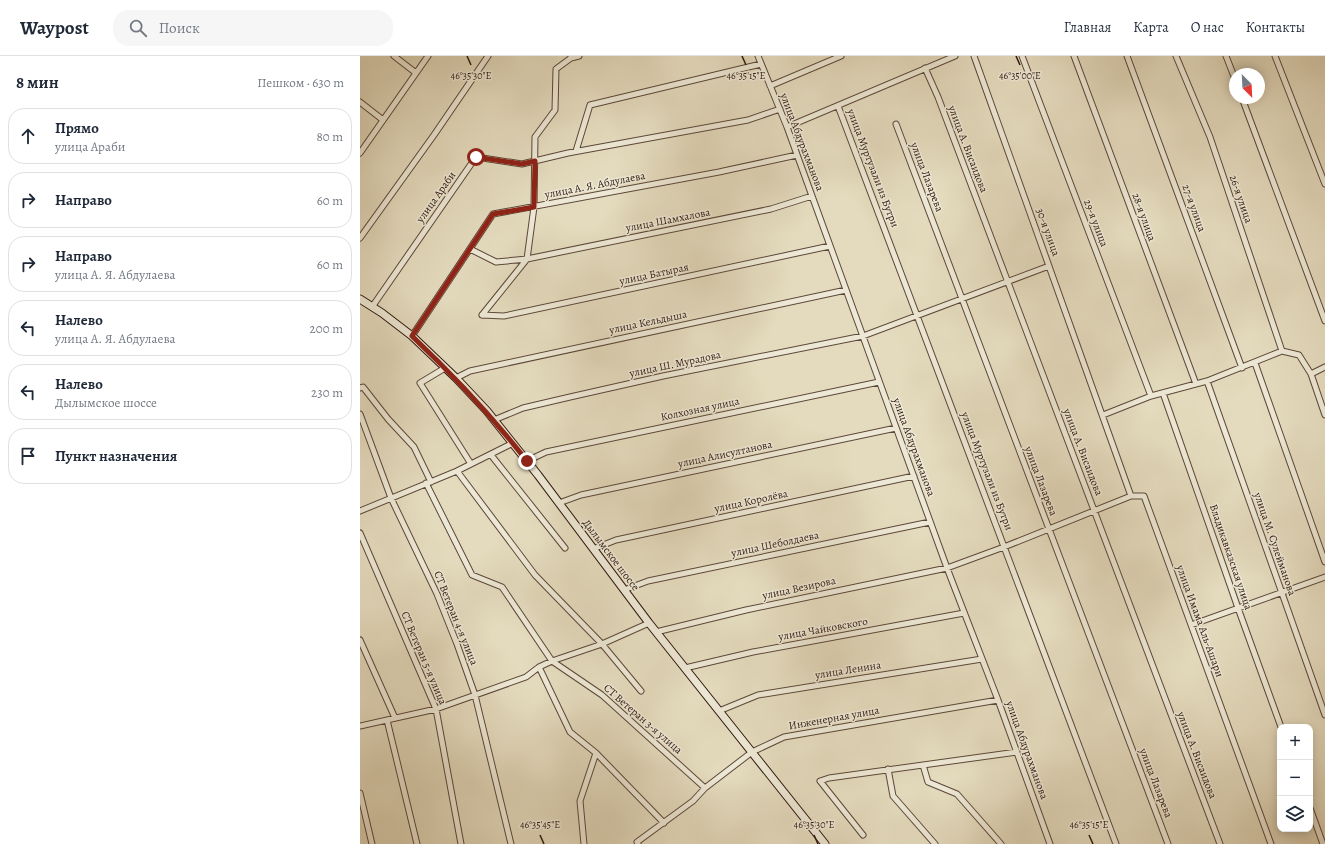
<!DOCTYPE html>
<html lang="ru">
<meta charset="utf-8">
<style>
:root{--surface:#fff;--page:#f6f6f7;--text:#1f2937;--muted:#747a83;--line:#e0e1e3}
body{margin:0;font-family:Alegreya,serif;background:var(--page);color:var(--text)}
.controls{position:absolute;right:12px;bottom:12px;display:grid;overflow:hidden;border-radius:8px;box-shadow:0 2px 10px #0003}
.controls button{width:36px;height:36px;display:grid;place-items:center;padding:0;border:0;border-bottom:1px solid var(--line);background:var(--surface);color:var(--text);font:20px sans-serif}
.compass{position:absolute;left:869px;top:12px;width:36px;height:36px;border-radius:50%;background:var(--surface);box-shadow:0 2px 10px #0003;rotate:156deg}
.stop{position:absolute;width:12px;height:12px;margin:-9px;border:3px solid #8f2418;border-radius:50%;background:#fff}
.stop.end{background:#8f2418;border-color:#fff;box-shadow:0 1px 4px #0008}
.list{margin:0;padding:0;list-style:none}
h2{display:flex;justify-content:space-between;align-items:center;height:52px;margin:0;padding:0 16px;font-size:17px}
h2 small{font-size:13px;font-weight:400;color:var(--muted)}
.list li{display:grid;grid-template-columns:26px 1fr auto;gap:12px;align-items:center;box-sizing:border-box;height:56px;margin:0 8px 8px;padding:0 8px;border:1px solid var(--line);border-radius:16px}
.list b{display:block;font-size:15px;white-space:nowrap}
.list p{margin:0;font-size:13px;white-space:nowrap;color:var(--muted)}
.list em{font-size:13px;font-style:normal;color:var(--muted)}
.icon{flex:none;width:22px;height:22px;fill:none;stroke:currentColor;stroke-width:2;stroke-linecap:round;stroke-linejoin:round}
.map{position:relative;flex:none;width:965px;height:788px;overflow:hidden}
header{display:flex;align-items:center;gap:24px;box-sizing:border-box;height:56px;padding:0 20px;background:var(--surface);border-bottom:1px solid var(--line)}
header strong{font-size:19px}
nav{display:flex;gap:22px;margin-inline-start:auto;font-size:14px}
.search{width:280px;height:36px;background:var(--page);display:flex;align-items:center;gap:10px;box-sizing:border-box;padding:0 14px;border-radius:16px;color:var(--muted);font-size:15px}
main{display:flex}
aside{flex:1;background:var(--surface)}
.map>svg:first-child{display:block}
</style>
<header>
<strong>Waypost</strong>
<div class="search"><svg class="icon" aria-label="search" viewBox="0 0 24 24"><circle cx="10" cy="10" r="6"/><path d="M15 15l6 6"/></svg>Поиск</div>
<nav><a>Главная</a><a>Карта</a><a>О нас</a><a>Контакты</a></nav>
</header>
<main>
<aside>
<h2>8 мин<small>Пешком · 630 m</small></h2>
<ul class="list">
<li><svg class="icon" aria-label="ahead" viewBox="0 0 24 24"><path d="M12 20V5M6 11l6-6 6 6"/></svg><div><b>Прямо</b><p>улица Араби</p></div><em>80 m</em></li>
<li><svg class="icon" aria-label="right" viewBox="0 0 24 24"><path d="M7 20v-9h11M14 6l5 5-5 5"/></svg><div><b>Направо</b></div><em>60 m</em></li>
<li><svg class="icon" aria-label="right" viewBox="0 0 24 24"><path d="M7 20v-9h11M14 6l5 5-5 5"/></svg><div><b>Направо</b><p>улица А. Я. Абдулаева</p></div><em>60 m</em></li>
<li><svg class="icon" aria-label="left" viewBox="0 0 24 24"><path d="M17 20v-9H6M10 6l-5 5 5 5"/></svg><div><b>Налево</b><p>улица А. Я. Абдулаева</p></div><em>200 m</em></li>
<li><svg class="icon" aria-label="left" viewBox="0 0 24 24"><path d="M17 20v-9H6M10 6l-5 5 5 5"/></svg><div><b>Налево</b><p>Дылымское шоссе</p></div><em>230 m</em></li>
<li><svg class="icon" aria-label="arrive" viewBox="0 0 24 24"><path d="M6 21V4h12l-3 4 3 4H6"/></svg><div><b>Пункт назначения</b></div></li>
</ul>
</aside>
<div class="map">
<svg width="965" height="788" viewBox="0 0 965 788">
<rect width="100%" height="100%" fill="#e4dbbe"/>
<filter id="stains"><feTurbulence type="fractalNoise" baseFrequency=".005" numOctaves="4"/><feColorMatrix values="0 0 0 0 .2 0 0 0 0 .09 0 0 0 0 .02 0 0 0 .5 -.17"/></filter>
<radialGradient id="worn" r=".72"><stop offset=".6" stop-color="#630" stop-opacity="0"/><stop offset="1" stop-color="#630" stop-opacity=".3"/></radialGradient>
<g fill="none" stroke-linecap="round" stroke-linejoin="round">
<defs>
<path id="street" d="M34,0L56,17
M398,0L427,71L587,512L638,644L690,788
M614,0L771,440H784L911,788
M662,0L791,340
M714,0L836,328
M767,0L882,312
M816,0L850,81L922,295
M866,0L875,23
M915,0L965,128
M211,2L219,0
M565,12L578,41L860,788
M410,30L481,0
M882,42L965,265
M0,46L23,64
M478,50L756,788
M536,68L808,788
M427,71L595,0
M216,95L230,49L401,8
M0,97L68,0
M0,182L74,79L128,0
M110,193L136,206L167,203L411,153L452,140
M12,251L116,101L162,108L208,97L388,64L420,53
M122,259L144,260L470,190
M122,259L167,203L174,151L175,81L195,54L196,13L211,2V0
M52,280L133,158L359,116L437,99
M895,307L965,506
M85,312L60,327L111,408
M951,318L965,311
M96,322L110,315L486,234
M847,325L965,659
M0,332L3,331L28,363L54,391L71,426
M803,337L878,552L921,671
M0,358L31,442L77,538L97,588L115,639L151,788
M743,359L791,340L847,325L922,295L939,299L951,318L965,359
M134,364L163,352L210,341L303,320L503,280L689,210
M131,399L205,492
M167,405L186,396L519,326
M97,415L175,519L242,588L281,635
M66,427L112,519L142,531L192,605L242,639L345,732
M199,447L221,439L536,372
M0,455L97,415L153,387
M0,477L76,653L101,788
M233,493L256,484L554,420
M264,534L288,525L570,466
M831,569L965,521
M296,576L386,554L587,512L644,491L771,440
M0,584L35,662
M179,611L210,676L236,697L304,767
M325,612L393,596L604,557
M359,655L398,639L622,603
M27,664L57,788
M0,670L76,653L166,621L179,611L192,605L242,588L289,567
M563,709L568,726L597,738L641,788
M528,713L533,740L575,788
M0,737L12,788
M950,752L963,788
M503,779L460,725L469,722L657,696
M224,788L220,745L236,697
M278,788L277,786L333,745L345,732L392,696L424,681L638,644"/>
<path id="secondary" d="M0,243L22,257L52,280L96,322L127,355L178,419L289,567L465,788"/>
</defs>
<use href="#street" stroke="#5c483a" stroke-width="7"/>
<use href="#secondary" stroke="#2e170e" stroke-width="9"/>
<use href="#street" stroke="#ede8d5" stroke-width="5"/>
<use href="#secondary" stroke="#ede8d5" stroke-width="7"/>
</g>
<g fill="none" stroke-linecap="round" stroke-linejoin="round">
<path stroke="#8f2418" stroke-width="5" d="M116,101L162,108L175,105L174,151L133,158L52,280C94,320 131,359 167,405"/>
</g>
<path fill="none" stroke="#2e170e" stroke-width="1.5" d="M107,0L111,9M382,0L386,9M656,0L660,9M180,779L184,788M454,779L458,788M729,779L733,788"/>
<g text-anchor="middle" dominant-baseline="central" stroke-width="3" stroke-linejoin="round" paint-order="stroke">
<g font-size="11" fill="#2e170e" stroke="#ede8d5">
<text transform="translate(442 86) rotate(69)">улица Абдурахманова</text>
<text transform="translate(608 93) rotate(69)">улица А. Висаидова</text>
<text transform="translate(513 112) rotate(69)">улица Муртузали из Бутри</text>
<text transform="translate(567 121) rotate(69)">улица Лазарева</text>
<text transform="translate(235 129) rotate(-11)">улица А. Я. Абдулаева</text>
<text transform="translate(76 141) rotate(-55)">улица Араби</text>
<text transform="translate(881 143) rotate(71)">26-я улица</text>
<text transform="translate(834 152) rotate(70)">27-я улица</text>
<text transform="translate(784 161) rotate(70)">28-я улица</text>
<text transform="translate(308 164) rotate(-11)">улица Шамхалова</text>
<text transform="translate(736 167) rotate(69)">29-я улица</text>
<text transform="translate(688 176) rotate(70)">30-я улица</text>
<text transform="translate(294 218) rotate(-12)">улица Батырая</text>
<text transform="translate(288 266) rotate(-12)">улица Кельдыша</text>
<text transform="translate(315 308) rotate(-12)">улица Ш. Мурадова</text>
<text transform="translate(340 353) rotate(-12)">Колхозная улица</text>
<text transform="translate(554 391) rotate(70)">улица Абдурахманова</text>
<text transform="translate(723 396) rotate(69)">улица А. Висаидова</text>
<text transform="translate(365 398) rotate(-12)">улица Алисултанова</text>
<text transform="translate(627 415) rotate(69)">улица Муртузали из Бутри</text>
<text transform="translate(681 425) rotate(69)">улица Лазарева</text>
<text transform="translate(391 445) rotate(-12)">улица Королёва</text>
<text transform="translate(415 488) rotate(-12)">улица Шеболдаева</text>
<text transform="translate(915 488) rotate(71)">улица М. Сулейманова</text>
<text transform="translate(251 499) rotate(53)">Дылымское шоссе</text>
<text transform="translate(871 501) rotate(71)">Владикавказская улица</text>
<text transform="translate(439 532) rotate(-12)">улица Везирова</text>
<text transform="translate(96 562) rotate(68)">СТ Ветеран 4-я улица</text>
<text transform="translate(840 565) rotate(70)">улица Имама Аль-Ашари</text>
<text transform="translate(463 573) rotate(-10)">улица Чайковского</text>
<text transform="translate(64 602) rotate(67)">СТ Ветеран 5-я улица</text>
<text transform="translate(488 614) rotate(-9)">улица Ленина</text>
<text transform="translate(474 662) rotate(-10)">Инженерная улица</text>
<text transform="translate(283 663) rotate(41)">СТ Ветеран 3-я улица</text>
<text transform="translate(667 694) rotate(70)">улица Абдурахманова</text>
<text transform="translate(837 699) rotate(69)">улица А. Висаидова</text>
<text transform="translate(796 727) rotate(69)">улица Лазарева</text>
</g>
</g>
<g font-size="10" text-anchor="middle" fill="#2e170e" stroke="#ede8d5" stroke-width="3" stroke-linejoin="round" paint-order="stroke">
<text x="111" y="23">46°35'30"E</text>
<text x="386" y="23">46°35'15"E</text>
<text x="660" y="23">46°35'00"E</text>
<text x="180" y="772">46°35'45"E</text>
<text x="454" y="772">46°35'30"E</text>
<text x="729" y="772">46°35'15"E</text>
</g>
<rect width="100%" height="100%" filter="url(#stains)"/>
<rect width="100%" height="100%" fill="url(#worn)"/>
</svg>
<div class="controls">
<button>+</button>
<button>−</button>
<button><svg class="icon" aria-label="layers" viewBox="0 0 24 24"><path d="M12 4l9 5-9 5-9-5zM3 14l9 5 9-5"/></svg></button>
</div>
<svg class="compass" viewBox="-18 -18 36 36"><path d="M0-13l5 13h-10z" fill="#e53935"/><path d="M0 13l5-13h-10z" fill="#747a83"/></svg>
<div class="stop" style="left:116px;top:101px"></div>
<div class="stop end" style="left:167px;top:405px"></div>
</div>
</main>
